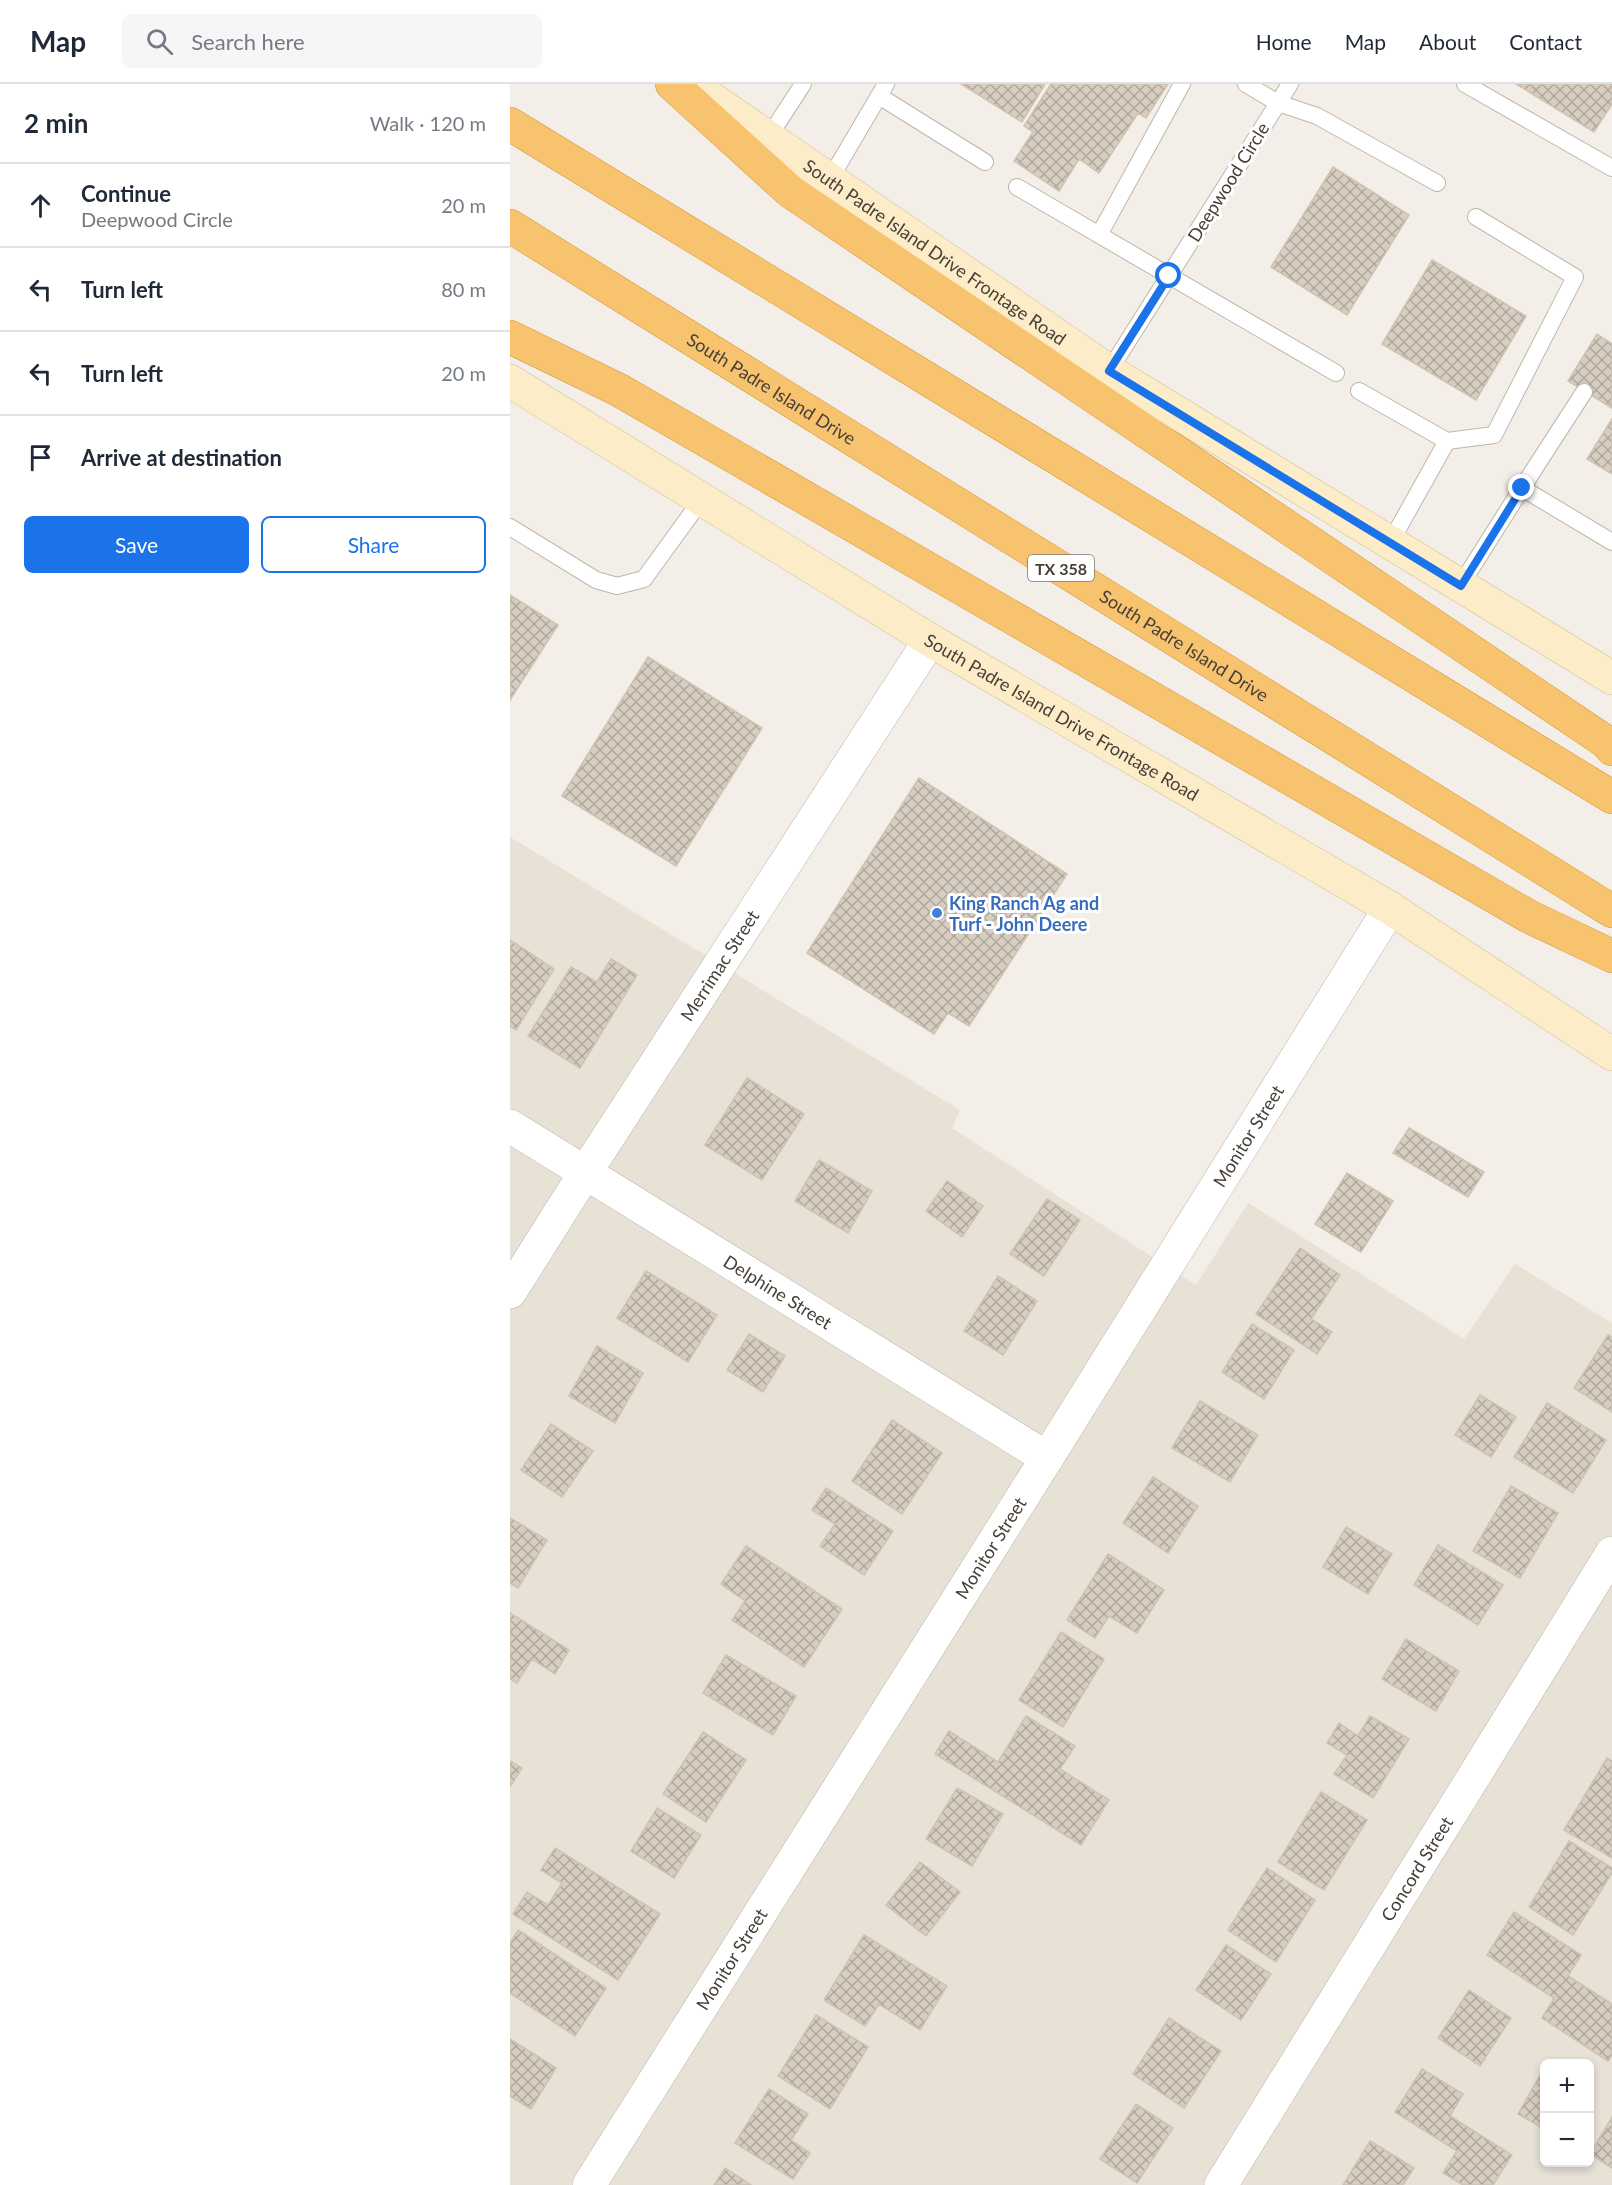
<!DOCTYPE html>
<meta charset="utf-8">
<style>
:root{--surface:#fff;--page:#f6f6f7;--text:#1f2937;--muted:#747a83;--line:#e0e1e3;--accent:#1a73e8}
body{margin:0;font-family:Lato,sans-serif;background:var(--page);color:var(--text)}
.controls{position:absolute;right:18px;bottom:18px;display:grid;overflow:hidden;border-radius:9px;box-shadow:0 3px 9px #0003}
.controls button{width:54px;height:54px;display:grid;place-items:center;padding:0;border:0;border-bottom:2px solid var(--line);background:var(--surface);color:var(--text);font:30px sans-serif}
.stop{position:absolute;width:18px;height:18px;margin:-14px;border:4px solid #1a73e8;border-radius:50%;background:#fff}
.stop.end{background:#1a73e8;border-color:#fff;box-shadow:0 2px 6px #0008}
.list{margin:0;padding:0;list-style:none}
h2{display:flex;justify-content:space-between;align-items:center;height:78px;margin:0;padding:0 24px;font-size:26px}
h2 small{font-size:20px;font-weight:400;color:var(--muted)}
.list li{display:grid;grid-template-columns:39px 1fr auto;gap:18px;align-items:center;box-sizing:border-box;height:84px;padding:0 24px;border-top:2px solid var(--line)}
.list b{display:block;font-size:22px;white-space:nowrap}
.list p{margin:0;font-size:20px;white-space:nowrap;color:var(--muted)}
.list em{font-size:20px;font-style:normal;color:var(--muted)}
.actions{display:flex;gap:12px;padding:18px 24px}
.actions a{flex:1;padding:14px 0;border:2px solid var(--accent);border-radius:9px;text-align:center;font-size:21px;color:var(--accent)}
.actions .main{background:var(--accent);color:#fff}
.icon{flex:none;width:33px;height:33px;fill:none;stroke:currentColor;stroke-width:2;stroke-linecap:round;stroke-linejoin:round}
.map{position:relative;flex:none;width:1102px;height:2101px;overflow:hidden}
header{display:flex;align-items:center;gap:36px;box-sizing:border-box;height:84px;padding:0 30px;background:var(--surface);border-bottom:2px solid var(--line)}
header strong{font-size:28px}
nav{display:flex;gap:33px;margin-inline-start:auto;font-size:21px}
.search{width:420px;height:54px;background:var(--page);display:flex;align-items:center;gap:15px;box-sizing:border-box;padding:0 21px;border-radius:9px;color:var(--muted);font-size:22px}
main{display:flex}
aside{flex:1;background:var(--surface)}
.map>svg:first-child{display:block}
</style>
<header>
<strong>Map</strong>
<div class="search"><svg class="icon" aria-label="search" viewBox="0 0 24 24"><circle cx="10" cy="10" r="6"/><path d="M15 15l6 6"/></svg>Search here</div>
<nav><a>Home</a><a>Map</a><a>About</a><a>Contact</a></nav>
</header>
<main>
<aside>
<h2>2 min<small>Walk · 120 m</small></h2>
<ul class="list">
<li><svg class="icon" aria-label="ahead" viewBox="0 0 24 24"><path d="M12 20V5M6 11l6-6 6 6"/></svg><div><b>Continue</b><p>Deepwood Circle</p></div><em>20 m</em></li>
<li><svg class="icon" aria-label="left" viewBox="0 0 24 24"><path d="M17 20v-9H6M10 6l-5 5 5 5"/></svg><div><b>Turn left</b></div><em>80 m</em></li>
<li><svg class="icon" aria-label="left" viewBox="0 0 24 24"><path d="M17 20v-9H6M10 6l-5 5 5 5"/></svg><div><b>Turn left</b></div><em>20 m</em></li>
<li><svg class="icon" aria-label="arrive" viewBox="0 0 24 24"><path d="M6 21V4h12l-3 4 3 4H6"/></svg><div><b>Arrive at destination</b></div></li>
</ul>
<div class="actions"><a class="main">Save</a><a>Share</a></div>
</aside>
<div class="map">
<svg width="1102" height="2101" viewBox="0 0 1102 2101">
<defs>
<pattern id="building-cross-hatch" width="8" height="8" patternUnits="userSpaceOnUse" patternTransform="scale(1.5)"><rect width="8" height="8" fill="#d7cdc0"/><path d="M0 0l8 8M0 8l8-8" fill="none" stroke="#b0a89d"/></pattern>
</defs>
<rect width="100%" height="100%" fill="#f3efe8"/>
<path fill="#e7e1d6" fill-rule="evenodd" d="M0,753L450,1026L442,1044L686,1201L738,1119L954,1255L1005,1180L1102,1239V2101H0ZM1034,1980H1080V2078H1034Z"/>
<path fill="url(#building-cross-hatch)" stroke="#cfc2b1" stroke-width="1.5" d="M451,0H535L512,38Z
M541,0H658L636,34L628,29L589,89L569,75L549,107L504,77L523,48L514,42Z
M1006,0H1102V20L1084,48Z
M823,83L899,131L837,231L761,183Z
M922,176L1016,232L966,316L872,260Z
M1087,250L1102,260V324L1058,297Z
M1102,335V390L1077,375Z
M0,511L48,541L0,616Z
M138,573L252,644L166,782L52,712Z
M409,694L557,790L459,942L438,929L424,950L297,869Z
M0,856L44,885L6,946L0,942Z
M101,875L127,891L70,984L18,952L61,883L87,898Z
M237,994L294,1030L252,1096L195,1061Z
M899,1044L974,1088L958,1113L883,1069Z
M309,1076L362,1107L338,1149L285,1117Z
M837,1089L883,1117L851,1168L805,1140Z
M437,1097L473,1122L452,1153L416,1127Z
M537,1115L570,1136L534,1192L500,1170Z
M790,1164L830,1191L801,1235L822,1248L807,1270L746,1230Z
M136,1187L207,1231L178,1278L107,1234Z
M488,1192L527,1217L493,1271L454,1247Z
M742,1240L784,1266L754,1315L712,1288Z
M239,1250L275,1272L253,1308L217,1286Z
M1098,1251L1102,1253V1328L1064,1304Z
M87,1262L133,1289L105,1339L59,1312Z
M970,1311L1006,1333L981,1373L945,1351Z
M690,1317L748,1351L720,1398L662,1364Z
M1037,1319L1096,1356L1063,1409L1004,1373Z
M382,1336L432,1369L392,1430L342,1397Z
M41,1340L83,1367L52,1413L11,1386Z
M643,1393L688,1422L658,1469L613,1439Z
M1001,1402L1048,1429L1010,1494L963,1467Z
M316,1404L383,1447L354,1491L310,1462L325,1440L302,1426Z
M0,1434L37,1456L8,1504L0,1499Z
M836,1443L882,1470L858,1510L813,1483Z
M928,1461L993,1501L968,1541L904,1501Z
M236,1462L332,1525L294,1583L222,1536L235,1517L211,1500Z
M598,1470L654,1506L627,1549L599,1532L585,1554L557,1536Z
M0,1529L59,1566L45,1590L22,1575L7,1599L0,1595Z
M551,1548L594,1575L553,1643L509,1616Z
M896,1555L949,1587L926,1627L872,1595Z
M216,1571L286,1612L263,1651L193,1609Z
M516,1632L565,1662L550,1685L599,1716L571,1761L425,1670L439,1647L488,1678Z
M860,1632L899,1655L863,1714L824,1690L837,1671L817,1659L829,1639L848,1652Z
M193,1648L236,1676L196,1738L153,1710Z
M1097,1674L1102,1677V1774L1054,1746Z
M0,1677L12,1684L0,1703Z
M447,1704L493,1730L462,1782L416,1755Z
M811,1708L857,1736L814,1806L768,1778Z
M147,1724L191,1751L164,1794L121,1767Z
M1059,1757L1102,1784V1789L1063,1851L1019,1823Z
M45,1764L150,1830L108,1896L3,1830L17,1808L38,1821L52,1799L31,1786Z
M410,1778L450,1808L416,1852L376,1821Z
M757,1784L805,1816L766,1878L718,1846Z
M1004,1828L1071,1871L1058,1892L1102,1920V1971L1098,1977L1032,1934L1044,1914L977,1871Z
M8,1846L96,1904L65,1952L0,1909V1859Z
M354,1851L437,1902L410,1946L369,1920L355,1942L314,1916Z
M716,1861L761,1890L731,1936L686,1906Z
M959,1906L1001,1934L970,1982L928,1954Z
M306,1931L358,1963L320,2025L268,1992Z
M659,1934L711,1967L674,2024L623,1990Z
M0,1955L46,1984L21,2025L0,2012Z
M1034,1984V2045L1008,2030Z
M912,1985L953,2010L940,2032L1002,2071L983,2101H953L933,2089L947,2067L885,2028Z
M259,2005L298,2030L281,2056L300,2069L283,2095L225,2059Z
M626,2020L663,2044L627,2099L590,2075Z
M1102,2033V2084L1080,2070Z
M860,2057L904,2084L893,2101H833Z
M215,2084L241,2101H204Z"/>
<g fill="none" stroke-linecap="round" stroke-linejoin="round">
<defs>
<path id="service" d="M736,0L768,19L807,32L927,99
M955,0L1102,84
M369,12L475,78
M258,54L293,0
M320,95L376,0
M507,103L826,289
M589,151L672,0
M599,287L780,0
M849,307L937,357
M1012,404L1074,308
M0,443L86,496L107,502L134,495L192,415
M880,459L937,357L984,351L1065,193L966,133
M950,502L1012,404L1102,458"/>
<g id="minor">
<path id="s1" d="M0,1042L537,1374"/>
<path id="s2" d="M0,1208L75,1089L420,556"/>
<path id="s3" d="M79,2101L537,1374L880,824"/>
<path id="s4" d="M711,2101L1102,1469"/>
</g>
<g id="secondary">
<path id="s5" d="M180,0L599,287L1102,594"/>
<path id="s6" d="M0,297L420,556L880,824L1102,970"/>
</g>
<g id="motorway">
<path d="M162,0L281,108L1096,658L1102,665"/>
<path d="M0,40L1102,713"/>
<path id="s7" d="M0,142L1102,827"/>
<path d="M0,253L109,306L1018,832L1102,872"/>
</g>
</defs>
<use href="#service" stroke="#beb6aa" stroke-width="18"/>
<use href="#minor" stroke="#beb6aa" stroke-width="34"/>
<use href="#secondary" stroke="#d1c099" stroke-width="34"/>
<use href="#motorway" stroke="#d6973e" stroke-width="34"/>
<use href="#service" stroke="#fff" stroke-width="16"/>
<use href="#minor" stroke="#fff" stroke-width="33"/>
<use href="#secondary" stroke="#fcedc8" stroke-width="33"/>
<use href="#motorway" stroke="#f7c36e" stroke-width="33"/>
</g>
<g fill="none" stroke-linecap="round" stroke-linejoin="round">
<path stroke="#1a73e8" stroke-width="8" d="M659,192L599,287L951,502L1012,404"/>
</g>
<circle fill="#3f7fe0" stroke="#fff" stroke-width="2" cx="427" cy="829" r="6"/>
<g text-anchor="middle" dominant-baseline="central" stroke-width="6" stroke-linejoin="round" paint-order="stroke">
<rect fill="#fff" stroke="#7e7973" stroke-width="1.5" x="518" y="471" width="66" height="26" rx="4.5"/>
<g font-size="16" font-weight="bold" fill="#463f37">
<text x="551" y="484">TX 358</text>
</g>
<g font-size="18" fill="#463f37" stroke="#fff">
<text transform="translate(718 98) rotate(-58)">Deepwood Circle</text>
<text stroke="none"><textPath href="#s5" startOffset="297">South Padre Island Drive Frontage Road</textPath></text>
<text stroke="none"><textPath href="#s7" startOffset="308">South Padre Island Drive</textPath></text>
<text stroke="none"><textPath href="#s7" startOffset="794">South Padre Island Drive</textPath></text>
<text stroke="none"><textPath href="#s6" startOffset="646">South Padre Island Drive Frontage Road</textPath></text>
<text stroke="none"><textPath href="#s2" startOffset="388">Merrimac Street</textPath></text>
<text stroke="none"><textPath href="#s3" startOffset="1239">Monitor Street</textPath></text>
<text stroke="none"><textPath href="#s1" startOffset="315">Delphine Street</textPath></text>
<text stroke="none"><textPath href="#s3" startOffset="753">Monitor Street</textPath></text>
<text stroke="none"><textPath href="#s4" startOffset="372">Concord Street</textPath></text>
<text stroke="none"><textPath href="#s3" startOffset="267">Monitor Street</textPath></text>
</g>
<g font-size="18" font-weight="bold" fill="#366cbe" stroke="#fff" text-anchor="start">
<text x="439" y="819">King Ranch Ag and<tspan x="439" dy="21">Turf - John Deere</tspan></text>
</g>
</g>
</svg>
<div class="controls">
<button>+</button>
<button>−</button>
</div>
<div class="stop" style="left:659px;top:192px"></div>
<div class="stop end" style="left:1012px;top:404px"></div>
</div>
</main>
